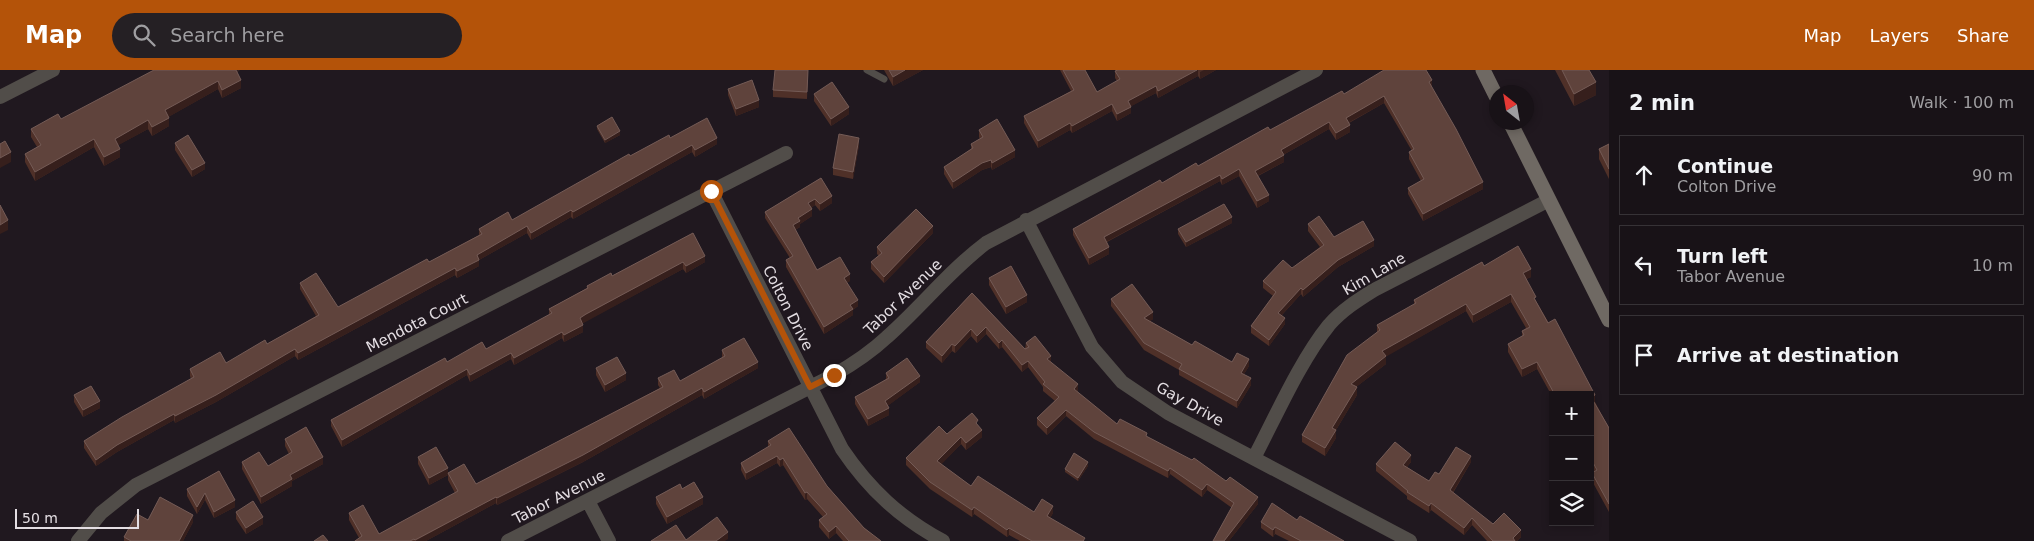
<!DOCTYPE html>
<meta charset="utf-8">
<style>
:root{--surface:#181217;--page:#252024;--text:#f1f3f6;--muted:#9f9ea1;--line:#363236;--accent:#b45309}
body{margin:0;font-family:"DejaVu Sans",sans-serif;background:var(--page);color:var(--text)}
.controls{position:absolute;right:15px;bottom:15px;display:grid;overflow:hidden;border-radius:0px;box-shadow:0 2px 8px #0003}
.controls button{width:45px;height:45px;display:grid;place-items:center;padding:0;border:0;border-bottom:1px solid var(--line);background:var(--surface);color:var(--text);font:25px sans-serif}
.compass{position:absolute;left:1489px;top:15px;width:45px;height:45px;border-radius:50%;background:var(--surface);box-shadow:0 2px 8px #0003;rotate:329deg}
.scale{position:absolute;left:15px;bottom:12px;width:124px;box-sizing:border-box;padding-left:5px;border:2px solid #e4dee3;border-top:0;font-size:14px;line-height:18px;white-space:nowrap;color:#e4dee3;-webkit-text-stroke:4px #20181f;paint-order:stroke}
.stop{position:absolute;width:15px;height:15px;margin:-11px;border:4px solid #b45309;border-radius:50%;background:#fff}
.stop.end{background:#b45309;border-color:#fff;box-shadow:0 1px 5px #0008}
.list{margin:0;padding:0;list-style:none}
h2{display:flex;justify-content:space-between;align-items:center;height:65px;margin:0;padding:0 20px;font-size:21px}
h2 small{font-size:16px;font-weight:400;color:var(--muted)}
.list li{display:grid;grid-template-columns:32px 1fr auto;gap:15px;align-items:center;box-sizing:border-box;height:80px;margin:0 10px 10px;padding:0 10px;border:1px solid var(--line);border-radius:0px}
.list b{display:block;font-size:19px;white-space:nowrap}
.list p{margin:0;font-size:16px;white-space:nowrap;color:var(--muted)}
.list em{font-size:16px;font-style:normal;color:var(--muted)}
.icon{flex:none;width:28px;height:28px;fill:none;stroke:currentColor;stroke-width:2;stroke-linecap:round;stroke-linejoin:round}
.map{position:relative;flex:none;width:1609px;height:471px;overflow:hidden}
header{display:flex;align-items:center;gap:30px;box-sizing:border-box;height:70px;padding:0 25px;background:var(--accent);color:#fff}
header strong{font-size:24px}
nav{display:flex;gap:28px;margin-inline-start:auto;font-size:18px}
.search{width:350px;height:45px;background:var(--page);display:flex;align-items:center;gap:12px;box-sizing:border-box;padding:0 18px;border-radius:28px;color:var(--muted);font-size:19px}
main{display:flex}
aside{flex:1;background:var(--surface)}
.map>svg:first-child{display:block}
</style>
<header>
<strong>Map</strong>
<div class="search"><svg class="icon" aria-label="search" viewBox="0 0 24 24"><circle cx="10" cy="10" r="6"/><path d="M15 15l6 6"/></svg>Search here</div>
<nav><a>Map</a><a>Layers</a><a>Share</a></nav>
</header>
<main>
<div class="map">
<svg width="1609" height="471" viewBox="0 0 1609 471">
<rect width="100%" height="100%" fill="#20181f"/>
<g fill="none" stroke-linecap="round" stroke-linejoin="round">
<path stroke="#514d49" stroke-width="7" d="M867,0L884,9"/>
<path stroke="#514d49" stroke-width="14" d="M0,27L53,0
M711,121L842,379C869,419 900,448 943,471
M1026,150L1092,277L1122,312L1168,343L1410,471
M1254,388C1276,346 1300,291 1329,255C1342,240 1358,230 1374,220L1549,130
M588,431L609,471
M78,471L101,443L136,415L786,83
M508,471L834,305C853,294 871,282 887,267C921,237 950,200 986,173L1316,0"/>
<path stroke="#6f6963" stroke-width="15" d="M1483,0L1496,26
M1510,52L1609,250"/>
</g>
<path fill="#4f3028" d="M240,0L237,2L241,18L222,28L218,19L168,47L169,56L152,66L148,59L118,75L120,87L104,96L94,77L35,111L25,92V84L37,77L31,67V59L61,49Z
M808,0L807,29L773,27V20Z
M884,0H923L893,16Z
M1060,0H1085L1097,22L1117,11L1115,8V1L1118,0H1216L1200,9L1198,6L1158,28L1156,23L1131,36V43L1117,51L1112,41L1072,63L1070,60L1038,78L1024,53V46L1071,21Z
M1555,0H1589L1596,25L1574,36Z
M1431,17L1483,119L1423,151L1408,124V118L1421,111L1409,89V82L1412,81L1384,33L1349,53L1350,62L1336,70L1329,59L1283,85L1284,92L1258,106L1269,131L1257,138L1239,106L1222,115L1220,111L1107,172L1109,184L1089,195L1073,165V159L1162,113L1198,96L1344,24Z
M728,19L759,37L736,46L728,25Z
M814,24L849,44L831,56L814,31Z
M597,56L620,65L605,73L597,59Z
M979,60L1015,87L992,100L991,97L982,100L953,119L944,104V97L971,79V74L980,69L979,67Z
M670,68L717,74L695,87L692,82L573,149L571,147L531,170L527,163L479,190V196L457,208L455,205L298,290L295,286L216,332L175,353L174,350L117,382L96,396L84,378V371L191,309L190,306V299L226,293L267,274L316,246L300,219V213L338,237L429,192L479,165V159L512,150L630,86Z
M175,73L205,99L192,107L175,80Z
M1609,74V109L1599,89V79Z
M859,75L853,109L833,105V98Z
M821,108L832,133L820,141L815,135L811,138L812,146L800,154V157L795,160L817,200L850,211L847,212L858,236L853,240V245L824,264L786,197V190L790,188L765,148V142Z
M1232,153L1186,177L1178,164V159Z
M1308,154L1334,167L1374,176L1338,197L1303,227L1301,224L1282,245L1285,254L1269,276L1251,263V256L1273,226L1263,218V211L1292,198L1320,177L1308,161Z
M693,163L705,192L686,203L683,199L586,251L583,253V262L564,272L562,268L514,295L511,289L470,312L467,305L342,377L331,356V350L447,292L486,279L549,245V239L587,218V216L612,206Z
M933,163L884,213L871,199V192L879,186L877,184V177Z
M1484,196L1531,207L1526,209L1536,231L1595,332L1609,358V442L1592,411V403L1594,402L1590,395V325H1553V328L1537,299L1522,307L1508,282V274L1522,266V261L1526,258L1511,232L1473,253L1466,241L1386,286V294L1356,317L1357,325L1336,360V368L1325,386L1302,372V365L1377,262V255L1414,235V230Z
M989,208L1027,232L1006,244L989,215Z
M972,223L1025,279L1026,273L1051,292L1078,321L1077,322L1117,354L1147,367L1258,434L1229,471H1213L1232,438L1207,420L1202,427L1170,404L1168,408L1094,369L1066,346L1047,365L1037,355V348L1055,331L1043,321V317L1028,297L1022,302L1002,277L999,279L986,264L977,273L971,266L955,283L952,281L942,293L926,278V272Z
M1111,229L1153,249L1150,251L1192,275L1232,292L1249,296L1244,304L1251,315L1237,338L1179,305V300L1144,280L1111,236Z
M722,280L758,298L704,329L702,325L583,392L497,435L496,433L426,471H354L359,468L349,450V443L379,464L455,423L448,410V403L476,414L660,318L658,315V308L680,311L722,288Z
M596,298L626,310L605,322L596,305Z
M886,303L920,312L887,336L889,345L868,356L855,334V327L886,309Z
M74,325L100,338L83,347L74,332Z
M978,356L982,367L966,380L961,374L941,394L971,416L1034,442L1053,443L1050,448L1085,471H1020L1009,465L1007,467L974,444L972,447L930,419L906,395V388L947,364Z
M285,369L323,394L292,411V416L261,434L242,399V392L268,396L289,384L285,376Z
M768,371L827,416L864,458L881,471H843L836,463L829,469L819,457V450L823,447L807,429L805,430L783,395L780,397L777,393L746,410L741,400V393L768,377Z
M418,387L448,405L429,415L418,394Z
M1411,392L1407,397L1429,411L1439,404L1471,392L1453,423L1493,454L1521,467L1517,471H1487L1472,455L1464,465L1431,440L1429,443L1407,429V426L1376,401V394Z
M1088,396L1078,411L1065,402V399Z
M219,401L235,437L214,448L205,430L197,444L187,426V419Z
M682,419L703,434L667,454L656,434V427Z
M236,442L263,454L246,464L236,449Z
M148,450L193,452L183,471H124V467Z
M1297,450L1344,471H1289L1275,464L1273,467L1261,458V452Z"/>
<path fill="#361f1c" d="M905,0H923L893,16V7Z
M1197,0H1198V6L1158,28V21Z
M1204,0H1216L1200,9V2Z
M241,10V18L222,28V20Z
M1432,10V17L1429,19V12Z
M218,11V19L165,49V40Z
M1596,12V25L1574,36V24Z
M1156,16V23L1128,38V31Z
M1384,26V33L1346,54V48Z
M759,30V37L736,46V39Z
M1112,34V41L1072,63V56Z
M849,37V44L831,56V49Z
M1131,37V43L1117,51V44Z
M169,48V56L152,66V57Z
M148,50V59L115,77V69Z
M1329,52V59L1281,86V80Z
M1070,53V60L1038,78V71Z
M1350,55V62L1336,70V63Z
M620,61V65L605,73V70Z
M717,68V74L695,87V80Z
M859,68V75L853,109V102Z
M94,69V77L35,111V102Z
M692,75V82L573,149V142Z
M120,79V87L104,96V87Z
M1015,80V87L992,100V93Z
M11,82V92L0,98V88Z
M1284,85V92L1255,107V101Z
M991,90V97L982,100L953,119V112L982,93Z
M205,93V99L192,107V100Z
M1239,99V106L1222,115V109Z
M1220,105V111L1104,173V167Z
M1483,112V119L1423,151V144Z
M1269,125V131L1257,138V131Z
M832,126V133L820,141V134Z
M815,129V135L808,140V133Z
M812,139V146L800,154V157L793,161V155L798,148Z
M571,140V147L531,170V163Z
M1232,147V153L1186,177V172Z
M8,150V160L0,164V155Z
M527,156V163L479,190V196L457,208V201L477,185Z
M933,156V163L884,213V207Z
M1374,170V176L1338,197L1303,227V220L1338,190Z
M1109,177V184L1089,195V188Z
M705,186V192L686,203V196Z
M683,192V199L580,255V248Z
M455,198V205L298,290V283Z
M1531,199V207L1523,211V203Z
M850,204V211L844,214V208Z
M1301,218V224L1278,249V243Z
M1511,224V232L1473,253V245Z
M1027,225V232L1006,244V237Z
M858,230V236L853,240V245L824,264V257L850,235Z
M1466,234V241L1382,289V281Z
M1153,242V249L1144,255V248Z
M1285,248V254L1269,276V270Z
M583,255V262L564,272V265Z
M986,257V264L977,273V266Z
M971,259V266L955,283V276Z
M562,262V268L514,295V288Z
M1002,270V277L999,279V273Z
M952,274V281L942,293V286Z
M295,279V286L216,332L175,353V346Z
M511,283V289L470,312V305Z
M1051,286V292L1047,289Z
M1386,286V294L1351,321V314Z
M1249,289V296L1241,309V303Z
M1028,291V297L1022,302V295Z
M758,292V298L704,329V322Z
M1537,292V299L1522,307V299Z
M467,299V305L342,377V370Z
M626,303V310L605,322V315Z
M920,306V312L885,338V331Z
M1251,308V315L1237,338V331Z
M1078,314V321L1074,326V319Z
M1357,317V325L1336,360V368L1325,386V378L1332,358Z
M702,318V325L583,392L497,435V428Z
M1595,325V332L1591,334V327Z
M100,331V338L83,347V340Z
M889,338V345L868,356V349Z
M1066,340V346L1047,365V358Z
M174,344V350L117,382L96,396V390L117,375Z
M982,360V367L966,380V373Z
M961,367V374L937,399V391Z
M1411,385V392L1403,402V395Z
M777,386V393L746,410V403Z
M1471,386V392L1450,427V420Z
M323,387V394L292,411V416L261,434V427L290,405Z
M783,388V395L780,397V390Z
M1088,392V396L1078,411V408Z
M448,398V405L429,415V408Z
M1170,398V404L1168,408V401Z
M1207,414V420L1202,427V420Z
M807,422V429L805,430V423Z
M205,423V430L197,444V437Z
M496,427V433L426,471H415Z
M703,427V434L667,454V447Z
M1258,427V434L1229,471H1224Z
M235,430V437L214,448V442Z
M1431,433V440L1429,443V436Z
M1053,436V443L1047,454V446Z
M974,437V444L972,447V440Z
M193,445V452L183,471H179Z
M263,447V454L246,464V458Z
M1472,448V455L1464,465V458Z
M836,456V463L829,469V462Z
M1275,457V464L1273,467V460Z
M1009,458V465L1007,467V460Z
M1521,460V467L1517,471H1513V468Z
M728,462V469L725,471H716Z"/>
<path fill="#5f433c" stroke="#745b56" d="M154,0H236L241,10L222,20L218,11L165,40L169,48L152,57L148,50L115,69L120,79L104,87L94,69L35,102L25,84L41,75L31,59L58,44L61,49Z
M775,0H808L807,22L773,20Z
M889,0H905L893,7Z
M1063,0H1085L1097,22L1120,9L1115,1L1118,0H1197L1158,21L1156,16L1128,31L1131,37L1117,44L1112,34L1072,56L1070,53L1038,71L1024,46L1074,20Z
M1384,0H1426L1432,10L1429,12L1456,59L1483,112L1423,144L1408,118L1424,109L1409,82L1414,79L1384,26L1346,48L1350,55L1336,63L1329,52L1281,80L1284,85L1255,101L1269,125L1257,131L1239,99L1222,109L1220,105L1104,167L1109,177L1089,188L1073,159L1160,110L1162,113L1196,93L1198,96L1268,57L1270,60L1342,21L1344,24Z
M1562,0H1589L1596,12L1574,24Z
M752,10L759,30L736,39L728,19Z
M832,12L849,37L831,49L814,24Z
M612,47L620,61L605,70L597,56Z
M707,48L717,68L695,80L692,75L573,142L571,140L531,163L527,156L477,185L479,190L457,201L455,198L298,283L295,279L216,325L175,346L174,344L117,375L96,390L84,371L122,347L194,307L190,299L220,282L226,293L265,270L267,274L319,245L300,213L316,203L338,237L427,189L429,192L482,164L479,159L508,142L512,150L629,84L630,86L669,65L670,68Z
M997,49L1015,80L992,93L991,90L982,93L953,112L944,97L973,78L971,74L983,67L979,60Z
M839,64L859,68L853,102L833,98Z
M188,65L205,93L192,100L175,73Z
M5,71L11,82L0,88V74Z
M1609,74V99L1599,79Z
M821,108L832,126L820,134L815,129L808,133L812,139L798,148L800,151L793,155L817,200L840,187L850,204L844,208L858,230L850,235L853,239L824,257L786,190L793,186L765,142Z
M1224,134L1232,147L1186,172L1178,159Z
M0,135L8,150L0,155Z
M916,139L933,156L884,207L871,192L882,183L877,177Z
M1319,146L1334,167L1363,151L1374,170L1338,190L1303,220L1301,218L1278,243L1285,248L1269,270L1251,256L1276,222L1263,211L1283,190L1292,198L1324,175L1308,154Z
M693,163L705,186L686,196L683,192L586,244L580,248L583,255L564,265L562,262L514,288L511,283L470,305L467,299L342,370L331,350L445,288L447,292L482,272L486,279L552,243L549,239L588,218L587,216L611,203L612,206Z
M1518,176L1531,199L1523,203L1536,227L1534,228L1548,253L1555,249L1595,325L1591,327L1609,358V434L1592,403L1597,400L1590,387V325H1555L1537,292L1522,299L1508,274L1524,265L1522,261L1530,257L1511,224L1473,245L1466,234L1382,281L1386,286L1351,314L1357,317L1332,358L1336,360L1325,378L1302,365L1347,285L1380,260L1377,255L1416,233L1414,230L1444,213L1482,192L1484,196Z
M1011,196L1027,225L1006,237L989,208Z
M1132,214L1153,242L1144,248L1192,275L1195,271L1232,292L1237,283L1249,289L1241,303L1251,308L1237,331L1179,299L1182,294L1144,273L1111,229Z
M972,223L1025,279L1029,277L1026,273L1035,266L1051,286L1047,289L1078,314L1074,319L1117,354L1120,349L1147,363L1146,366L1192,390L1194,388L1226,411L1230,407L1258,427L1224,471H1213L1234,433L1207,414L1202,420L1170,398L1168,401L1094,362L1066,340L1047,358L1037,348L1059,327L1043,314L1045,312L1028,291L1022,295L1002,270L999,273L986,257L977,266L971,259L955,276L952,274L942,286L926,272Z
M744,268L758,292L704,322L702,318L583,385L497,428L496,427L415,470L414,469L410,471H355L362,466L349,443L363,435L379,464L458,421L448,403L464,394L476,414L663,317L658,308L674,300L680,311L725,286L722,280Z
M617,287L626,303L605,315L596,298Z
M907,288L920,306L885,331L889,338L868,349L855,327L889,308L886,303Z
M91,316L100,331L83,340L74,325Z
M972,343L978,350L976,353L982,360L966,373L961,367L937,391L971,416L978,406L1034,442L1042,429L1053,436L1047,446L1085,468L1083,471H1084H1032L1009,458L1007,460L974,437L972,440L930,412L906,388L939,356L947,364Z
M306,357L323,387L290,405L292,409L261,427L242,392L259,382L268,396L292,382L285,369Z
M789,358L827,416L864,458L881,471H849L836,456L829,462L819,450L827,444L807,422L805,423L783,388L780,390L777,386L746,403L741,393L771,375L768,371Z
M1395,372L1411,385L1403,395L1429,411L1435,402L1439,404L1456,377L1471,386L1450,420L1493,454L1504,443L1521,460L1513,468L1515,471H1493L1472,448L1464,458L1431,433L1429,436L1407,422L1408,421L1376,394Z
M436,377L448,398L429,408L418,387Z
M1074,383L1088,392L1078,408L1065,399Z
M219,401L235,430L214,442L205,423L197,437L187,419Z
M694,412L703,427L667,447L656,427L680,414L682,419Z
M160,427L193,445L179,471H131L124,467L137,444L148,450Z
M253,431L263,447L246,458L236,442Z
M1272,433L1297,450L1300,446L1344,471H1301L1275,457L1273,460L1261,452Z
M717,447L728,462L716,471H651L676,455L686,470Z
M323,465L328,471H314Z"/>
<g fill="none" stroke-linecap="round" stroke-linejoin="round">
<path stroke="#b45309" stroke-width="6" d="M711,121L810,317L834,305"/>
</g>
<g text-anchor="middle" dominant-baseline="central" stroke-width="4" stroke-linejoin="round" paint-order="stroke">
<g font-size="15" fill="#e4dee3" stroke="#20181f">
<text transform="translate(1374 204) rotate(-30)">Kim Lane</text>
<text transform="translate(903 227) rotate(-44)">Tabor Avenue</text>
<text transform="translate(788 238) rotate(63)">Colton Drive</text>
<text transform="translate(417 253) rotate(-27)">Mendota Court</text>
<text transform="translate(1190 334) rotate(29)">Gay Drive</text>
<text transform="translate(559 427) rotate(-27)">Tabor Avenue</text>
</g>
</g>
</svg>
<div class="controls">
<button>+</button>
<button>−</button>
<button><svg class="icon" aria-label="layers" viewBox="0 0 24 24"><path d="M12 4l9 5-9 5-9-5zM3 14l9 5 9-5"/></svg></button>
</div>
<svg class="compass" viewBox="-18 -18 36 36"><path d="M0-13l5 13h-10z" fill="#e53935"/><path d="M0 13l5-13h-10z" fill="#9f9ea1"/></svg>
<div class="scale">50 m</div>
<div class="stop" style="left:711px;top:121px"></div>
<div class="stop end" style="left:834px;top:305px"></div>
</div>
<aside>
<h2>2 min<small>Walk · 100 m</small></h2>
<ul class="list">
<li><svg class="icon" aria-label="ahead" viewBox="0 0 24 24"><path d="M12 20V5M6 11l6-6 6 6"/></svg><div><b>Continue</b><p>Colton Drive</p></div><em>90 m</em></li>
<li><svg class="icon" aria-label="left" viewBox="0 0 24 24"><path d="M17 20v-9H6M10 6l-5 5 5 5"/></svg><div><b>Turn left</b><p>Tabor Avenue</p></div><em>10 m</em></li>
<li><svg class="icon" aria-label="arrive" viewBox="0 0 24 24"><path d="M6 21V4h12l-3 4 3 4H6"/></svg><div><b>Arrive at destination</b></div></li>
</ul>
</aside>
</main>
